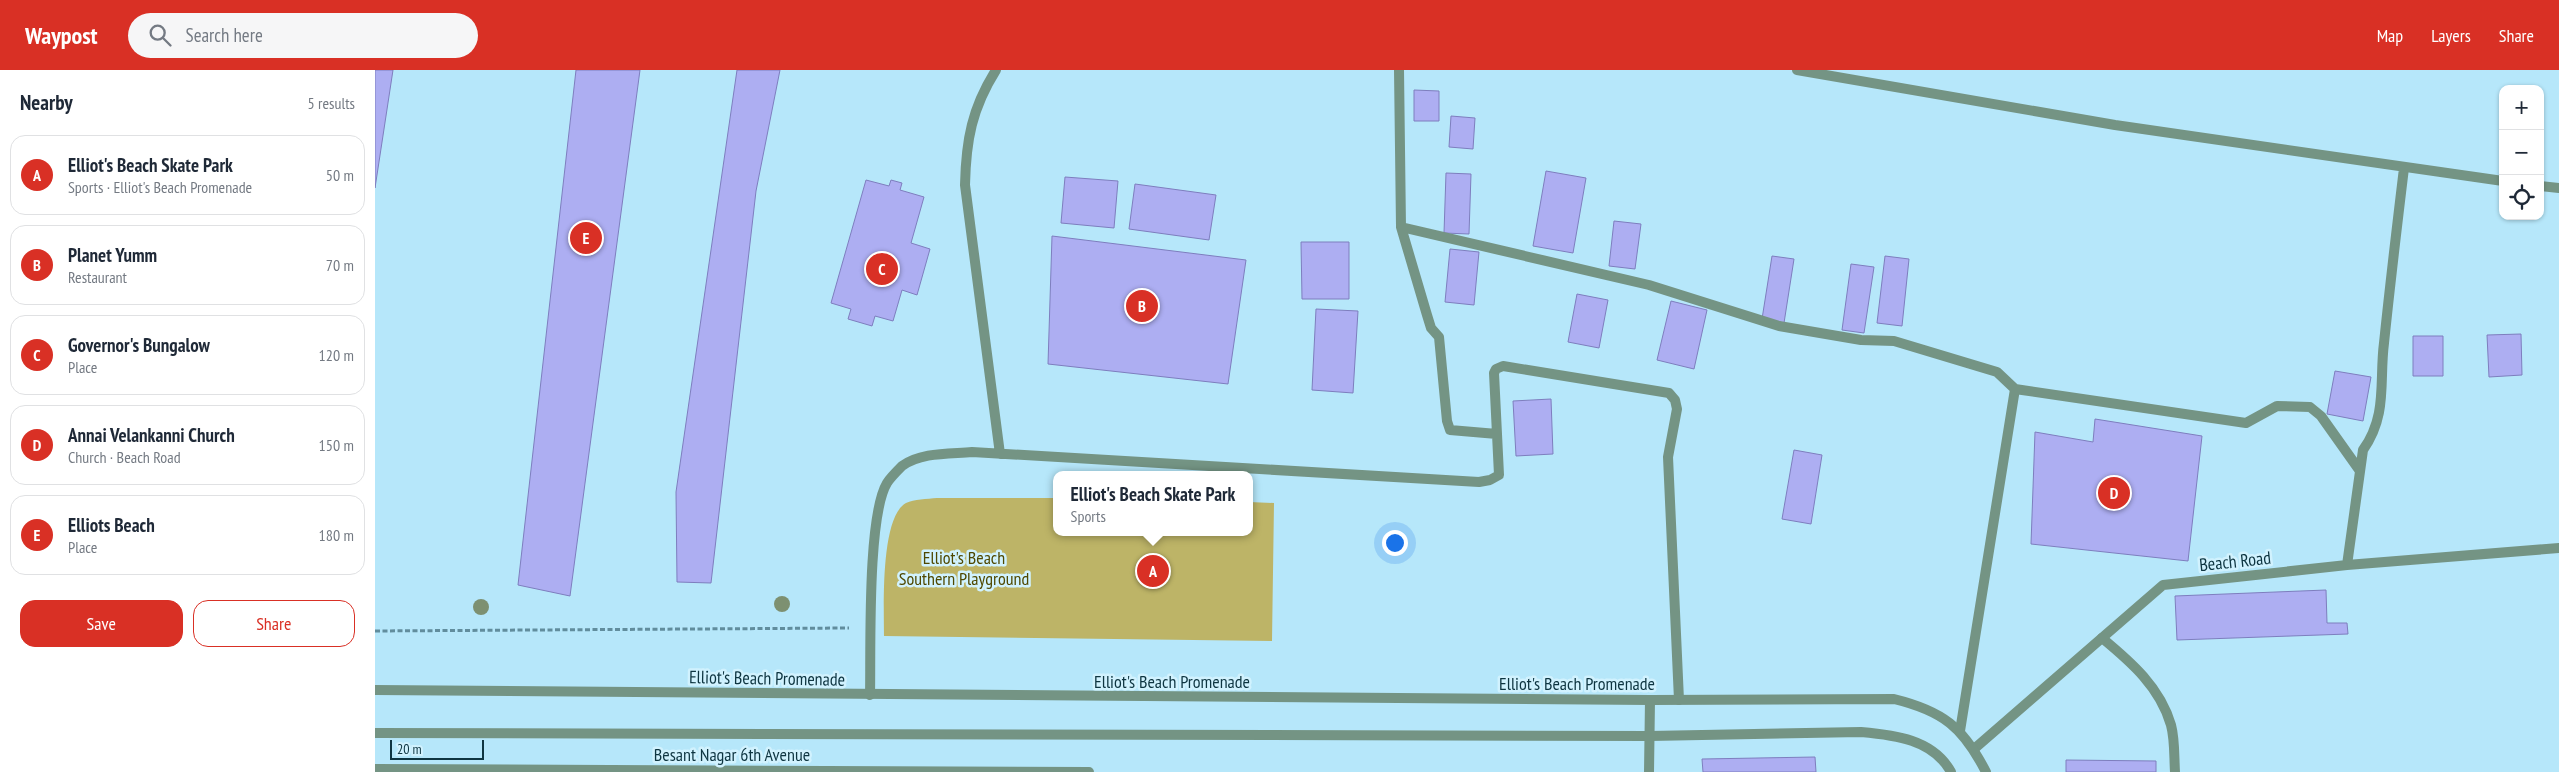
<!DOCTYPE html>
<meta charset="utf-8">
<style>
:root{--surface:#fff;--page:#f6f6f7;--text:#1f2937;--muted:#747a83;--line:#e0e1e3;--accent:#d93025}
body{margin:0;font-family:"PT Sans Narrow",sans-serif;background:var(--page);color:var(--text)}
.controls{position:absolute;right:15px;top:15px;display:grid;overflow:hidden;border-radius:10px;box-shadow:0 1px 4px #0004}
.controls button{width:45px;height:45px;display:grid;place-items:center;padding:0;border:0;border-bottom:1px solid var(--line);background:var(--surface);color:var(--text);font:25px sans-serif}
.scale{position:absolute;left:15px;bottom:12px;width:94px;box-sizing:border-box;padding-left:5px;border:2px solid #0e3541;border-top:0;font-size:14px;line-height:18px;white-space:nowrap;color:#0e3541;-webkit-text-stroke:4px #d1f2fe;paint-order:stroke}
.you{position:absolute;left:1019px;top:472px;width:18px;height:18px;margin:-12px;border:4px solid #fff;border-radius:50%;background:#1a73e8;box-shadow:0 0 0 8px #1a73e833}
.badge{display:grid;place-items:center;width:32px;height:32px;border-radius:50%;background:var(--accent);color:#fff;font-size:16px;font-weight:700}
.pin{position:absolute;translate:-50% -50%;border:2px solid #fff;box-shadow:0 1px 5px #0006}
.popup{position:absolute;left:678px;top:401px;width:200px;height:65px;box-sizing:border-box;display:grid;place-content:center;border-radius:10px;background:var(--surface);filter:drop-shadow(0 1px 4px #0005);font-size:16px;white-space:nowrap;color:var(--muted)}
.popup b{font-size:19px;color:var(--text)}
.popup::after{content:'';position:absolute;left:50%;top:100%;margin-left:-10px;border:10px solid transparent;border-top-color:var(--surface)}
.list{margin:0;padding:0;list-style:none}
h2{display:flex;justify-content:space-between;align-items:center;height:65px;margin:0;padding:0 20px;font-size:21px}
h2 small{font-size:16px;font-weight:400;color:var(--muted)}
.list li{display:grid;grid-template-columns:32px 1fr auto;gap:15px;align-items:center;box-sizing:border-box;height:80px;margin:0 10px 10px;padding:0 10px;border:1px solid var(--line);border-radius:15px}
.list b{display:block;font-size:19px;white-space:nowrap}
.list p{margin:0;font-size:16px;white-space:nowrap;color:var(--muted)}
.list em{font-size:16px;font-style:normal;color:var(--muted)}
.actions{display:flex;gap:10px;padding:15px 20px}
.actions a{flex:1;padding:11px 0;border:1px solid var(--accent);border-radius:15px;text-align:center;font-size:18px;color:var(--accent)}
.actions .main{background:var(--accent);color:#fff}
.icon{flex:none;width:28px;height:28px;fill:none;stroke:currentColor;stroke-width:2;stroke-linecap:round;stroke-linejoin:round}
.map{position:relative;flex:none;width:2184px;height:702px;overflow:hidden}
header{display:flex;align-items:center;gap:30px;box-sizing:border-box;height:70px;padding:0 25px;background:var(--accent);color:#fff}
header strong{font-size:24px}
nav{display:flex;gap:28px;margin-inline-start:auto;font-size:18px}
.search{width:350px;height:45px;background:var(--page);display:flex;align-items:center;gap:12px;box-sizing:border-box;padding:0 18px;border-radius:28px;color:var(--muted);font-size:19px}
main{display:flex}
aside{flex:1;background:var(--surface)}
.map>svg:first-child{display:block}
</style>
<header>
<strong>Waypost</strong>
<div class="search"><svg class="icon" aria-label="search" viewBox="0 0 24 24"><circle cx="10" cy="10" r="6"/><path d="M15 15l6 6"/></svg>Search here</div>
<nav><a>Map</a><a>Layers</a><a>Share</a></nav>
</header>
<main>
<aside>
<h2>Nearby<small>5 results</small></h2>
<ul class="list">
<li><span class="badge">A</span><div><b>Elliot's Beach Skate Park</b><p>Sports · Elliot's Beach Promenade</p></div><em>50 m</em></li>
<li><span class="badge">B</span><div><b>Planet Yumm</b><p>Restaurant</p></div><em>70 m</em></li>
<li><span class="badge">C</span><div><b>Governor's Bungalow</b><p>Place</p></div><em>120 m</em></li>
<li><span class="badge">D</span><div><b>Annai Velankanni Church</b><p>Church · Beach Road</p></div><em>150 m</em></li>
<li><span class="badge">E</span><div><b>Elliots Beach</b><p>Place</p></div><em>180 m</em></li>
</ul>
<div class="actions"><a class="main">Save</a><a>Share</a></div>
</aside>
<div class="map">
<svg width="2184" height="702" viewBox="0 0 2184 702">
<rect width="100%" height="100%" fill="#b6e7fa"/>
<path fill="#bdb467" d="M562,428H682V462H874V432L899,433L897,571L509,566C509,539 505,447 531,433C539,429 552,429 562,428Z"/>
<path fill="#adaef2" stroke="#7e7ebe" d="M0,0H18L0,118Z
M201,0H265L195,526L143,515Z
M362,0H405L381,121L336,513L302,512L301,422Z
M1039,20L1064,21V51H1039Z
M1076,46L1100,48L1098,79L1074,77Z
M1171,101L1211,108L1198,183L1158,176Z
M1071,103L1096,104L1094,164L1069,163Z
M690,107L743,111L739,158L686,153Z
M491,110L514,116L516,110L527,113L525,120L549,127L536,173L555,179L542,225L527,220L518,251L500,246L497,256L473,249L476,239L456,233Z
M760,114L841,125L834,170L754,159Z
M1239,151L1266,154L1260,199L1234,196Z
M677,166L871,190L853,314L673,294Z
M926,172H974V229H927Z
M1075,179L1104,182L1099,235L1070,232Z
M1397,186L1419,189L1409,253L1387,249Z
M1510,186L1534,189L1527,256L1502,253Z
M1476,194L1499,197L1489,263L1467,260Z
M1202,224L1233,230L1224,278L1193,272Z
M1296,231L1332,240L1319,299L1282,290Z
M941,239L983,241L978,323L937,320Z
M2146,264L2147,305L2114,307L2112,265Z
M2038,266H2068V306H2038Z
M1960,301L1996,307L1988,351L1952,344Z
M1176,329L1178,384L1141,386L1138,331Z
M1720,349L1827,366L1813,491L1656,474L1660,362L1718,372Z
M1419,380L1447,385L1436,454L1407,449Z
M1951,520L1952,553H1972L1973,564L1802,570L1800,526Z
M1440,687L1441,702H1328L1327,689Z
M1691,690L1781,691V702H1691Z"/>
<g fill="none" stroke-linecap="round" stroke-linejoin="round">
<path stroke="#618d9d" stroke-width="3" stroke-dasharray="5 2.5" stroke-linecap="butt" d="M0,561L474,558"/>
<path stroke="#749484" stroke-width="10" d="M1727,568C1756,592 1785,617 1796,655C1800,670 1799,687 1800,702"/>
<path stroke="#749484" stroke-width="10" d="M621,0C597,38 591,70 590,115L625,384
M1024,0L1026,157L1274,215L1404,256L1486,270L1519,271L1622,302L1640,319L1871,353L1902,336L1935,337L1946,346L1985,401
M1422,0L1740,55L2128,111
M2165,116L2184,118
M1026,157L1052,245L1056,258L1064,267L1072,351L1075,360L1122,364
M1972,495L1988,380C2013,345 2004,311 2009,273C2015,215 2022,156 2029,98
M495,625C496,582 492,446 512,413C515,408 523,400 527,396C546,382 575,384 597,382L1104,412L1115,410L1124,405L1119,303L1121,299L1128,296L1294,323L1300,330L1302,339L1293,387L1304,630
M1585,661L1640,319
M1599,679L1788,515L1972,495L2184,478
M0,699L714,702
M1274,702L1275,630"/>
<path stroke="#749484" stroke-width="10" d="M0,620L1275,630L1519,629C1568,641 1588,657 1611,702
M0,663L1275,666L1486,662C1519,665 1558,669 1576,702"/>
</g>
<g fill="#7d9071">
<circle cx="407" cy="534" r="8"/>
<circle cx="106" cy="537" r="8"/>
</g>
<g text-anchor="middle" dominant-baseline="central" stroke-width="5" stroke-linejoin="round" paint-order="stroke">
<g font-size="18" fill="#4f4801" stroke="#d1f2fe">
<text x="589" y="487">Elliot's Beach<tspan x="589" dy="21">Southern Playground</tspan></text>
</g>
<g font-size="18" fill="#0e3541" stroke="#d1f2fe">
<text transform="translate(1860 491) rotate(-6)">Beach Road</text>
<text transform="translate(392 608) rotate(1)">Elliot's Beach Promenade</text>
<text x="797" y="611">Elliot's Beach Promenade</text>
<text x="1202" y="613">Elliot's Beach Promenade</text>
<text x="357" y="684">Besant Nagar 6th Avenue</text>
</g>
</g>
</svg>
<div class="controls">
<button>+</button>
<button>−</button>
<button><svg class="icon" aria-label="locate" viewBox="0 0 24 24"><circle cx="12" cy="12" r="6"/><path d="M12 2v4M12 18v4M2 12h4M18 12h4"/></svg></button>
</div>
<div class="scale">20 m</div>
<div class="you"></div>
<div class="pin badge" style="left:778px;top:501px">A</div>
<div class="popup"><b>Elliot's Beach Skate Park</b>Sports</div>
<div class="pin badge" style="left:767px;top:236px">B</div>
<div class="pin badge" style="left:507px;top:199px">C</div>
<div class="pin badge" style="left:1739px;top:423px">D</div>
<div class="pin badge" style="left:211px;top:168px">E</div>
</div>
</main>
